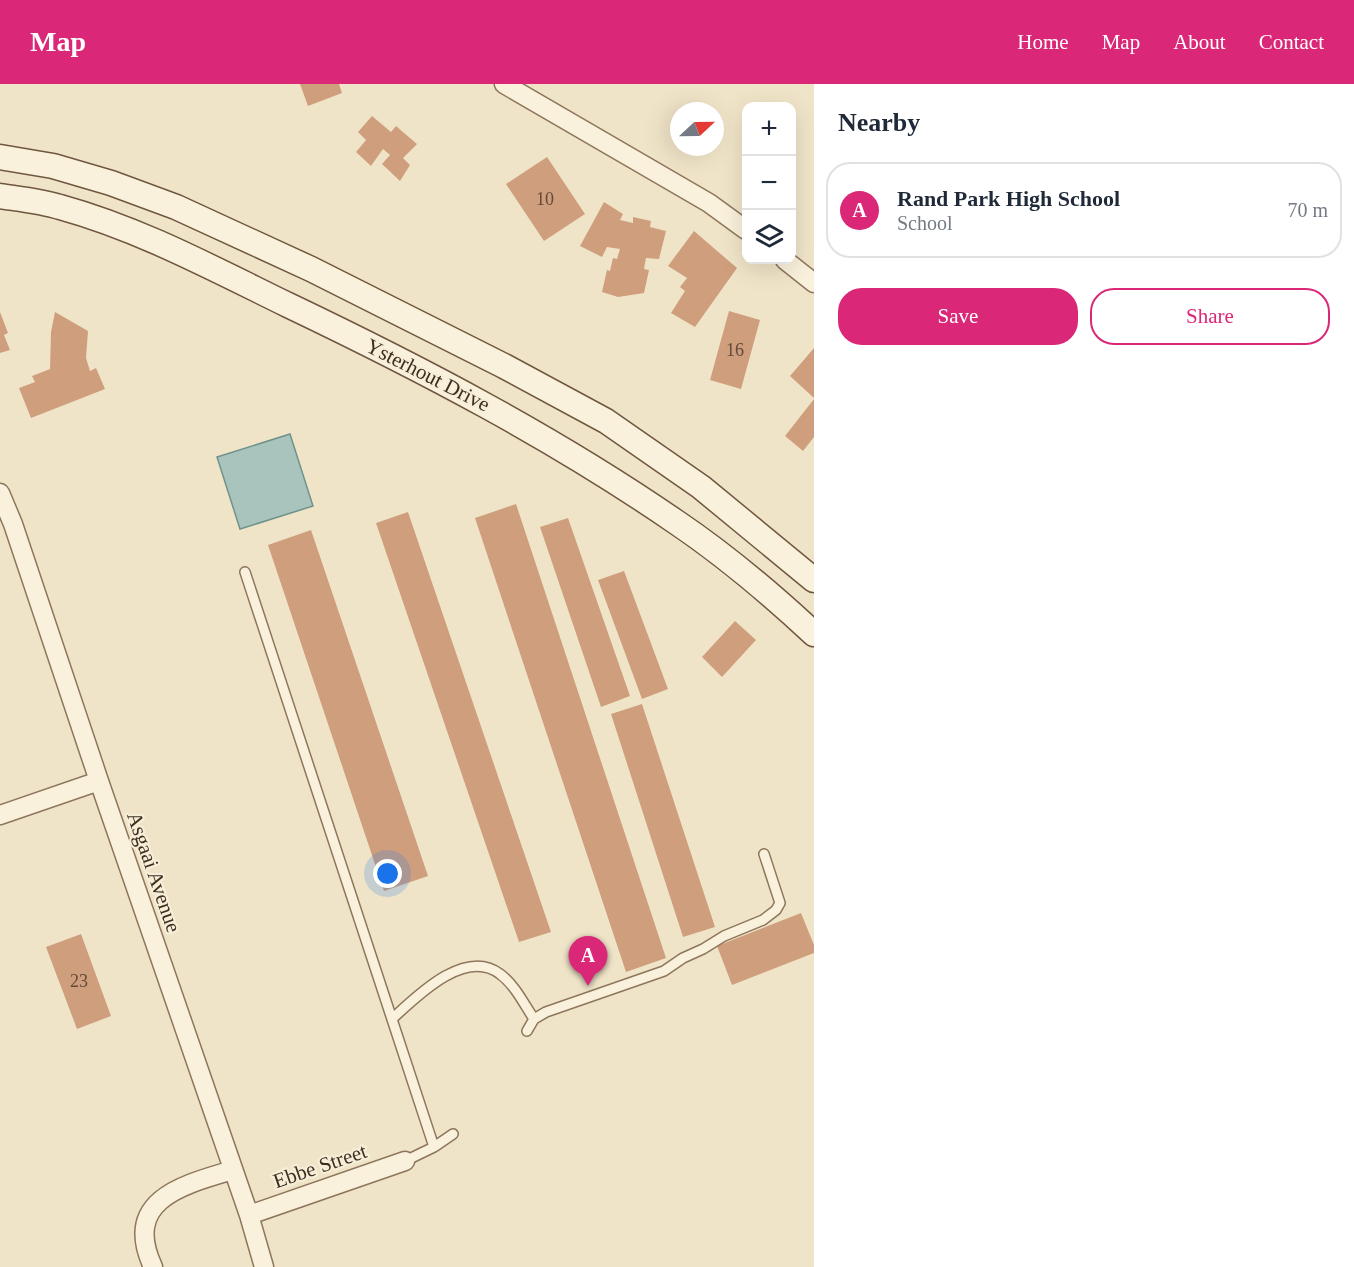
<!DOCTYPE html>
<meta charset="utf-8">
<style>
:root{--surface:#fff;--page:#f6f6f7;--text:#1f2937;--muted:#747a83;--line:#e0e1e3;--accent:#db2777}
body{margin:0;font-family:Georgia,serif;background:var(--page);color:var(--text)}
.controls{position:absolute;right:18px;top:18px;display:grid;overflow:hidden;border-radius:12px;box-shadow:0 6px 24px #0002}
.controls button{width:54px;height:54px;display:grid;place-items:center;padding:0;border:0;border-bottom:2px solid var(--line);background:var(--surface);color:var(--text);font:30px sans-serif}
.compass{position:absolute;left:670px;top:18px;width:54px;height:54px;border-radius:50%;background:var(--surface);box-shadow:0 6px 24px #0002;rotate:68deg}
.you{position:absolute;left:388px;top:790px;width:21px;height:21px;margin:-15px;border:4px solid #fff;border-radius:50%;background:#1a73e8;box-shadow:0 0 0 9px #1a73e833}
.badge{display:grid;place-items:center;width:39px;height:39px;border-radius:50%;background:var(--accent);color:#fff;font-size:20px;font-weight:700}
.pin{position:absolute;translate:-50% -50px;filter:drop-shadow(0 2px 3px #0008)}
.pin::after{content:'';position:absolute;top:32px;width:21px;height:18px;background:inherit;clip-path:polygon(0 0,100% 0,50% 100%)}
.list{margin:0;padding:0;list-style:none}
h2{display:flex;justify-content:space-between;align-items:center;height:78px;margin:0;padding:0 24px;font-size:26px}
h2 small{font-size:20px;font-weight:400;color:var(--muted)}
.list li{display:grid;grid-template-columns:39px 1fr auto;gap:18px;align-items:center;box-sizing:border-box;height:96px;margin:0 12px 12px;padding:0 12px;border:2px solid var(--line);border-radius:24px}
.list b{display:block;font-size:22px;white-space:nowrap}
.list p{margin:0;font-size:20px;white-space:nowrap;color:var(--muted)}
.list em{font-size:20px;font-style:normal;color:var(--muted)}
.actions{display:flex;gap:12px;padding:18px 24px}
.actions a{flex:1;padding:14px 0;border:2px solid var(--accent);border-radius:24px;text-align:center;font-size:21px;color:var(--accent)}
.actions .main{background:var(--accent);color:#fff}
.icon{flex:none;width:33px;height:33px;fill:none;stroke:currentColor;stroke-width:2;stroke-linecap:round;stroke-linejoin:round}
.map{position:relative;flex:none;width:814px;height:1183px;overflow:hidden}
header{display:flex;align-items:center;gap:36px;box-sizing:border-box;height:84px;padding:0 30px;background:var(--accent);color:#fff}
header strong{font-size:28px}
nav{display:flex;gap:33px;margin-inline-start:auto;font-size:21px}
main{display:flex}
aside{flex:1;background:var(--surface)}
.map>svg:first-child{display:block}
</style>
<header>
<strong>Map</strong>
<nav><a>Home</a><a>Map</a><a>About</a><a>Contact</a></nav>
</header>
<main>
<div class="map">
<svg width="814" height="1183" viewBox="0 0 814 1183">
<rect width="100%" height="100%" fill="#f0e4c8"/>
<path fill="#a9c4bc" stroke="#6f938a" stroke-width="1.5" d="M290,350L313,422L240,445L217,373Z"/>
<path fill="#cf9f7d" d="M300,0H339L342,9L308,22Z
M372,32L391,48L396,42L417,60L403,74L410,81L400,97L382,80L390,71L383,65L371,82L356,68L366,56L358,48Z
M547,73L585,130L544,157L506,100Z
M604,118L623,130L620,136L633,139V133L651,137L650,143L666,147L659,175L646,174L644,185L649,186L644,209L618,213L602,208L607,186L610,187L613,174L617,175L620,165L607,163L602,173L580,162Z
M694,147L737,184L695,243L671,229L685,207L680,203L687,194L668,182Z
M729,227L760,236L741,305L710,296Z
M0,228L8,249L4,251L10,266L0,269Z
M55,228L88,247L86,274L90,287L96,284L105,305L31,334L19,304L35,298L32,292L50,285L51,248Z
M814,264V314L790,292Z
M814,315V353L803,367L785,352Z
M516,420L666,874L626,888L475,434Z
M408,428L551,848L519,858L376,439Z
M568,434L630,612L601,623L540,443Z
M311,446L428,792L384,807L268,461Z
M624,487L668,605L642,615L598,496Z
M735,537L756,556L722,593L702,573Z
M642,620L715,843L683,853L611,630Z
M801,829L814,861V869L732,901L717,862Z
M81,850L111,932L77,945L46,863Z"/>
<g fill="none" stroke-linecap="round" stroke-linejoin="round">
<defs>
<path id="service" d="M245,488L434,1063L405,1077
M392,935C416,913 465,863 500,890C515,901 524,920 534,935
M527,947L534,935L546,928L664,887L683,874L703,865L724,852L763,836L776,826L780,819L764,770
M434,1063L453,1050"/>
<path id="minor" d="M504,0L709,119L746,146
M785,176L814,199
M0,409L13,440L99,697L249,1131L264,1183
M0,731L99,697
M249,1131L405,1077
M153,1183C122,1116 182,1101 233,1086"/>
<path id="secondary" d="M0,73L53,82L111,99L176,123L311,185L504,282L606,337L701,403L814,496
M0,112C20,115 41,117 60,123C140,145 214,185 288,221C422,285 554,354 676,438C725,471 771,510 814,550"/>
</defs>
<use href="#service" stroke="#8d765c" stroke-width="12"/>
<use href="#minor" stroke="#8d765c" stroke-width="21"/>
<use href="#secondary" stroke="#6f573f" stroke-width="27"/>
<use href="#service" stroke="#faf1dc" stroke-width="9"/>
<use href="#minor" stroke="#faf1dc" stroke-width="18"/>
<use href="#secondary" stroke="#faf1dc" stroke-width="24"/>
</g>
<g text-anchor="middle" dominant-baseline="central" stroke-width="4.5" stroke-linejoin="round" paint-order="stroke">
<g font-size="18" fill="#624a37">
<text x="545" y="115">10</text>
<text x="735" y="266">16</text>
<text x="79" y="897">23</text>
</g>
<g font-size="21" fill="#3d2e20" stroke="#f7eed8">
<text transform="translate(428 291) rotate(27)">Ysterhout Drive</text>
<text transform="translate(154 788) rotate(71)">Asgaai Avenue</text>
<text transform="translate(320 1082) rotate(-19)">Ebbe Street</text>
</g>
</g>
</svg>
<div class="controls">
<button>+</button>
<button>−</button>
<button><svg class="icon" aria-label="layers" viewBox="0 0 24 24"><path d="M12 4l9 5-9 5-9-5zM3 14l9 5 9-5"/></svg></button>
</div>
<svg class="compass" viewBox="-18 -18 36 36"><path d="M0-13l5 13h-10z" fill="#e53935"/><path d="M0 13l5-13h-10z" fill="#747a83"/></svg>
<div class="you"></div>
<div class="pin badge" style="left:588px;top:902px">A</div>
</div>
<aside>
<h2>Nearby<small></small></h2>
<ul class="list">
<li><span class="badge">A</span><div><b>Rand Park High School</b><p>School</p></div><em>70 m</em></li>
</ul>
<div class="actions"><a class="main">Save</a><a>Share</a></div>
</aside>
</main>
